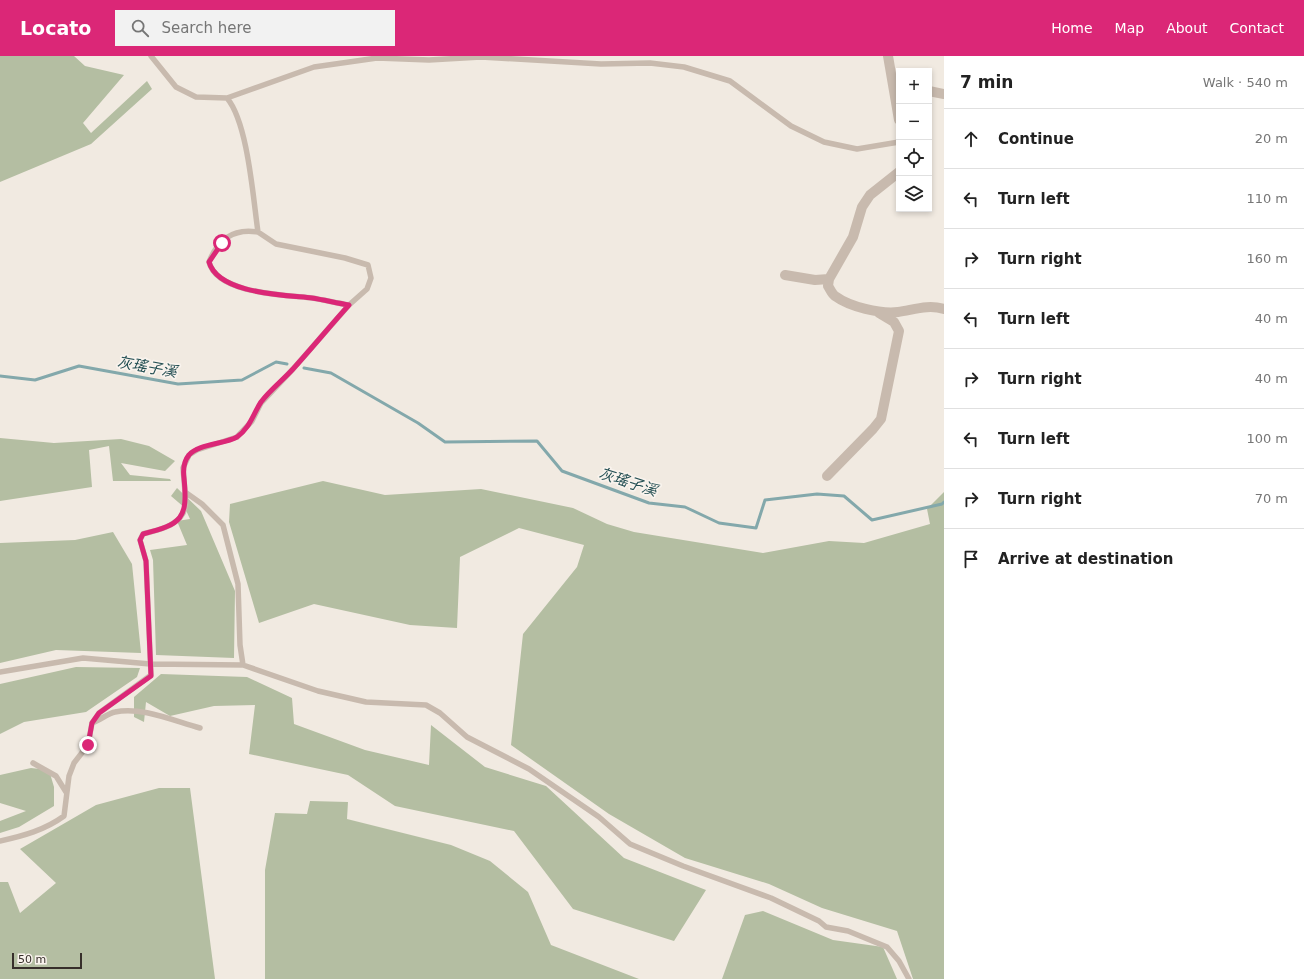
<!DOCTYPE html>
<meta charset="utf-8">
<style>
:root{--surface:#fff;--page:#f2f2f2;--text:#222;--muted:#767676;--line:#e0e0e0;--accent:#db2777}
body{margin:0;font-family:"DejaVu Sans","Noto Sans TC",sans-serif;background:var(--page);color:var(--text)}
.controls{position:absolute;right:12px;top:12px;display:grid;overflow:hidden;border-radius:0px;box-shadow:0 2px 6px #0003}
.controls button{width:36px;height:36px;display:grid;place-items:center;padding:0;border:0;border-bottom:1px solid var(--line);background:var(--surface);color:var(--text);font:20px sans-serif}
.scale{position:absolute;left:12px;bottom:10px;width:70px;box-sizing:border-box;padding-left:4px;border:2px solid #372f2b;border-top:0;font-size:11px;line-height:14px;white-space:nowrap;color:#372f2b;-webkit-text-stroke:3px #f9f3ed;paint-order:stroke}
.stop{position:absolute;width:12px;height:12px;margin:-9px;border:3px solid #db2777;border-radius:50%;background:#fff}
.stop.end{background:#db2777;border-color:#fff;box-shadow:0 1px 4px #0008}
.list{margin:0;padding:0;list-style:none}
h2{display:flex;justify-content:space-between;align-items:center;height:52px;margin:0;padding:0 16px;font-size:17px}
h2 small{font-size:13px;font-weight:400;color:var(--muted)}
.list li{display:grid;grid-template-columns:26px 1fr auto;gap:12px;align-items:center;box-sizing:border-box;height:60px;padding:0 16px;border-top:1px solid var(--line)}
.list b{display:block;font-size:15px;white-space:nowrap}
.list em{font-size:13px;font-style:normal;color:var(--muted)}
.icon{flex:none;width:22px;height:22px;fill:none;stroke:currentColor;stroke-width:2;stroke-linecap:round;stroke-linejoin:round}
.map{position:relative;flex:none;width:944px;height:923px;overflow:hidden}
header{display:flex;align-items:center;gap:24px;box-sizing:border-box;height:56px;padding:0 20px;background:var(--accent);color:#fff}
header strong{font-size:19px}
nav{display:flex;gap:22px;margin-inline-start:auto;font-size:14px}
.search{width:280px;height:36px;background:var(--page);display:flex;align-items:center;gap:10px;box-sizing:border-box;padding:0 14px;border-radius:0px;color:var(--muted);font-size:15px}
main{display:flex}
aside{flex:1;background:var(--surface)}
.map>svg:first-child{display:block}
</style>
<header>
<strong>Locato</strong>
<div class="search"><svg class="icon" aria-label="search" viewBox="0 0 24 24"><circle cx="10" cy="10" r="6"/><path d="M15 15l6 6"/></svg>Search here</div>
<nav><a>Home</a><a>Map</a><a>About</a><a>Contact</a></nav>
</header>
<main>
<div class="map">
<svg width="944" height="923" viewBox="0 0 944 923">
<rect width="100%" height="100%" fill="#f1eae1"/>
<path fill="#b4bea2" d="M0,0H74L85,10L124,19L83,67L91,77L147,25L152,33L91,88L0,126Z
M0,382L54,387L121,383L149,390L175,405L165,415L121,407L130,419L170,423L171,425H113L109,390L89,394L92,431L0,445Z
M323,425L385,439L481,433L573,452L607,468L634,476L763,497L829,485L864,487L930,468L927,453L944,436V923H913L897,875L822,852L769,828L685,802L609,758L511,689L523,578L577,511L584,489L519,472L460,501L457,572L410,569L314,548L259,567L229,466L230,448Z
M177,432L201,455L235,535L234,602L156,599L153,504L150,494L187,489L177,465L190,463L185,452L171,440Z
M113,476L132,508L141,597L56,594L0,607V487L75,484Z
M76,611L140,612L137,621L86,656L24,666L0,678V628Z
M161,618L247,621L292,642L294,668L365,694L429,709L431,669L485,711L546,730L624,802L706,834L674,885L573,853L514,775L395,750L348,719L249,698L255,649L214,650L170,660L146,646L144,666L134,661V641Z
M31,712L49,714L54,731V750L19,771L0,777V765L26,755L0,747V719Z
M159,732H190L215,923H0V826H8L20,857L56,827L20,793L96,749Z
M310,745L348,746L347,763L451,789L490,805L528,836L551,889L639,923H265V814L275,757L307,758Z
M763,855L833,884L883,891L897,923H722L745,859Z"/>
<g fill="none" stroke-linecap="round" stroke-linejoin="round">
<path stroke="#83a8ab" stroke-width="3" d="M304,312L331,317L418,367L445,386L537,385L562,415L649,447L685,451L719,467L756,472L765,444L817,438L844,440L872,464L942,448L944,446
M0,320L35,324L79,310L178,328L242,324L276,306L287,308"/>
<path stroke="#c8baae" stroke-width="5.5" d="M151,0L176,31L196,41L227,42C248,67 253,142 258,176L276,188L345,202L368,209L371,222L367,233L349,249L293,313L261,347L252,365L237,381L197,394L189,399L183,412L185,436L202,448L223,469L238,528L240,589L243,609L318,635L366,646L426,649L440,657L467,681L529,713L599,761L630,788L683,810L771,842L819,865L826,871L848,875L887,891L899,905L909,923
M227,42L314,11L377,2L429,4L481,1L601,8L650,7L684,11L730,25L791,70L824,86L857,93L899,86
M258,176C234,172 218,183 209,206C217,238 286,239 312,242C324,244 337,247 349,249
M0,616L83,602L150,608L243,609
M92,667C100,664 109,657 115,656C141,650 174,665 200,672
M33,707L56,720L66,736
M0,785C23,780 45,774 64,760L69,720L74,707L88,689L92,667L99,657L151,619L146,505L140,484L143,478C157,474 181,470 185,452C187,448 185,441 185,436"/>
<path stroke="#c8baae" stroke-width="10" d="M888,0L899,64
M929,35L944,38
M899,116L870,139L862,151L853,181L829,223L828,230C830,233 832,238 835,240C850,251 880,258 898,256C913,254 928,248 944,253
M785,219L815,224L829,223
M827,420L873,373L881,363L899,275L894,266L879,257"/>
</g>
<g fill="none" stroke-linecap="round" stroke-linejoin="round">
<path stroke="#db2777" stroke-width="5" d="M88,689L92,667L99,657L151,620L146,505L140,484L143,478C182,468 188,463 184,422C183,414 183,406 189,399C198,388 225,388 237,381C250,372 253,358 261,346C270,334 283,324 293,313C312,292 330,270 349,249C337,247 324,244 312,242C285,239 218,238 209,206L222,187"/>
</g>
<g text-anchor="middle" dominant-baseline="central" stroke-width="3.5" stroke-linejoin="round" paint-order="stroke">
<g font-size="15" font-style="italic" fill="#255054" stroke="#f9f3ed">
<text transform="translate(147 311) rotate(10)">灰瑤子溪</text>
<text transform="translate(628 426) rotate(18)">灰瑤子溪</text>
</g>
</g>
</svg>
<div class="controls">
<button>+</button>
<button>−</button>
<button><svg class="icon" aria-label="locate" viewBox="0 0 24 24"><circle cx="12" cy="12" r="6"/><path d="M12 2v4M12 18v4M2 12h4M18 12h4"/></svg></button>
<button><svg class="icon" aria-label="layers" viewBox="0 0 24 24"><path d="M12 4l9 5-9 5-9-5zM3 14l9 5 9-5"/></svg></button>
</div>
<div class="scale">50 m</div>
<div class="stop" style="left:222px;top:187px"></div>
<div class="stop end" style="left:88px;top:689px"></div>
</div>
<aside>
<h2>7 min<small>Walk · 540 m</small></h2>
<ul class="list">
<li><svg class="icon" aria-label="ahead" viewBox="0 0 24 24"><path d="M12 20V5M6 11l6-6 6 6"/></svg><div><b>Continue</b></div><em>20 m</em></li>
<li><svg class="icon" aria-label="left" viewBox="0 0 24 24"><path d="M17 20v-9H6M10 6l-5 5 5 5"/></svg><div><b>Turn left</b></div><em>110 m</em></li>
<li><svg class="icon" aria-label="right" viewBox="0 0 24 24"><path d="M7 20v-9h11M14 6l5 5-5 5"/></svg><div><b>Turn right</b></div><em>160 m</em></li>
<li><svg class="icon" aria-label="left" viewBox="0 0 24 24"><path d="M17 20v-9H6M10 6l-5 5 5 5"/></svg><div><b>Turn left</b></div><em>40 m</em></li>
<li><svg class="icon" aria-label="right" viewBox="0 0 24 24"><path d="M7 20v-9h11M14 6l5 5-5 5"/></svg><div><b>Turn right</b></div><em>40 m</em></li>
<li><svg class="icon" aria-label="left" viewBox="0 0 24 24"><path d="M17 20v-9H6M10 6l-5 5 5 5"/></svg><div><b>Turn left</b></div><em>100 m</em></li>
<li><svg class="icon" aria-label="right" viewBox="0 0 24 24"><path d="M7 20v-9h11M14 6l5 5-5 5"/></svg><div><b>Turn right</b></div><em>70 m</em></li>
<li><svg class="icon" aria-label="arrive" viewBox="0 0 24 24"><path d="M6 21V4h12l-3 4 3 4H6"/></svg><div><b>Arrive at destination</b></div></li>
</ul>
</aside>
</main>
